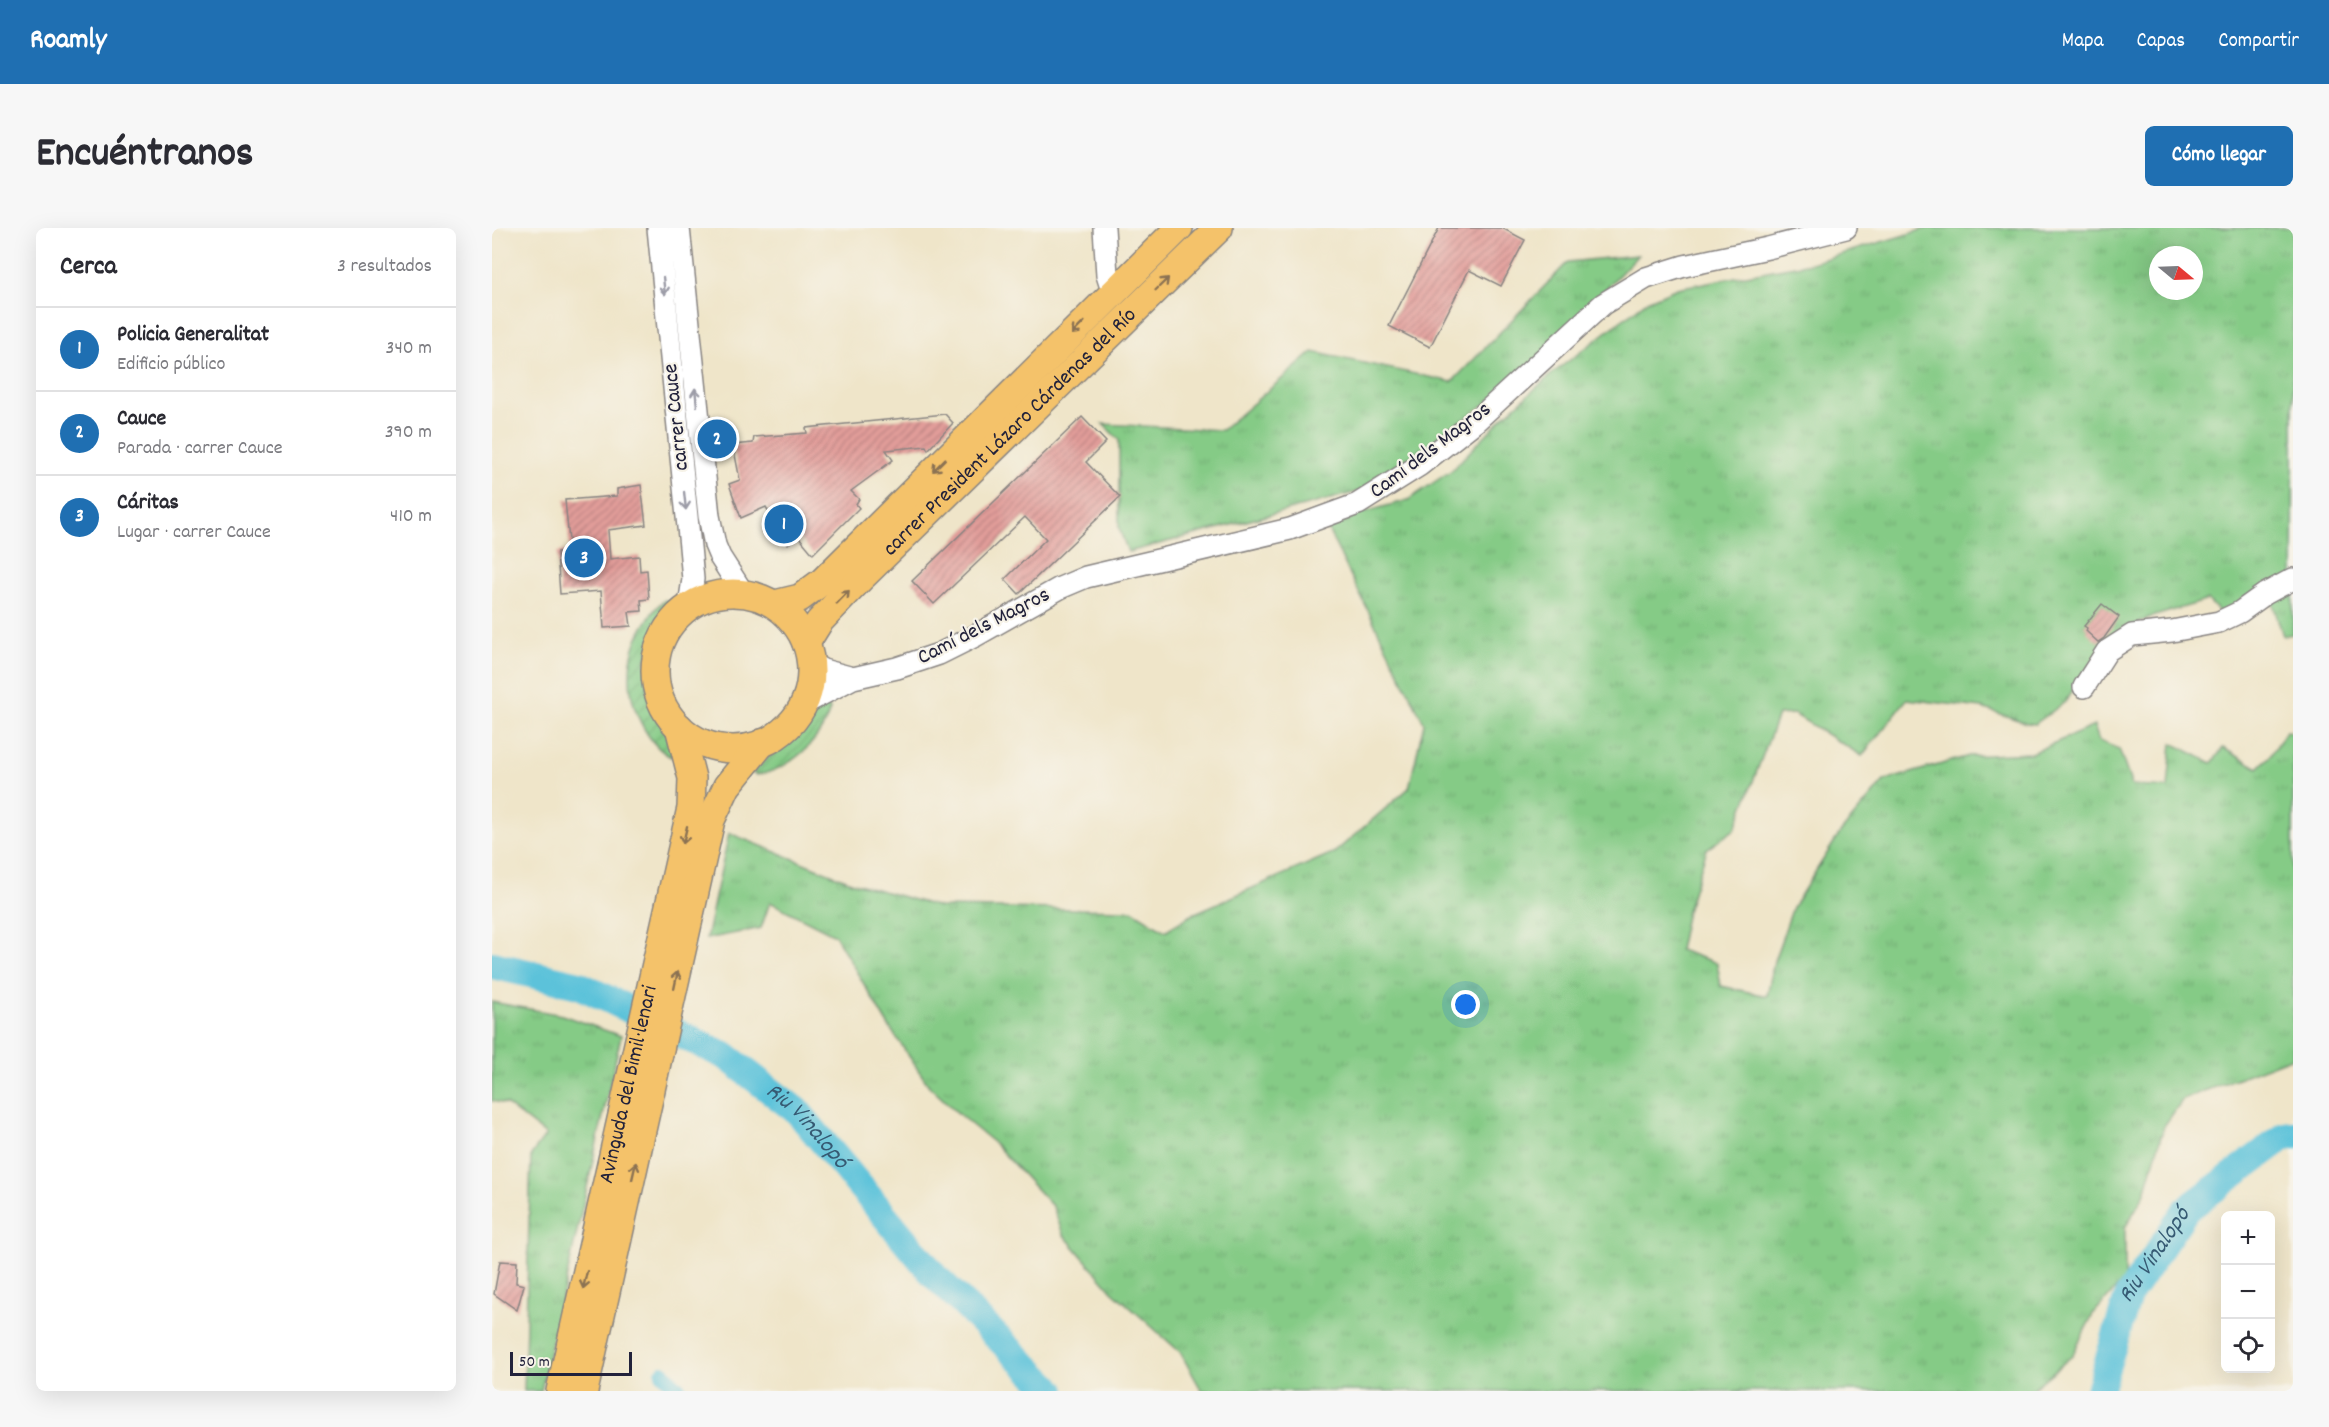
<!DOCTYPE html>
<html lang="es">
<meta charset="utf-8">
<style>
:root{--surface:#fff;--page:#f7f7f7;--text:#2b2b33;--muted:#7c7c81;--line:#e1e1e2;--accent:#1f6fb2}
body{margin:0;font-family:Dekko,sans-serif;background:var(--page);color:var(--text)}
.controls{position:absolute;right:18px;bottom:18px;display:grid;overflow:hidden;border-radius:9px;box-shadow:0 6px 24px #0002}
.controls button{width:54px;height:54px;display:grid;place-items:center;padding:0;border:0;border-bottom:2px solid var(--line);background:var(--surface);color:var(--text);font:30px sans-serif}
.compass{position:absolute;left:1657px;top:18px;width:54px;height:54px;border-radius:50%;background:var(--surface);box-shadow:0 6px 24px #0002;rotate:109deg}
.scale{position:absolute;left:18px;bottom:15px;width:122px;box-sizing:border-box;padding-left:6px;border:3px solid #22223b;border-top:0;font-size:16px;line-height:21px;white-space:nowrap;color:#22223b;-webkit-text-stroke:4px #f7f3e8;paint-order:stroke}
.you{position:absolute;left:974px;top:777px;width:21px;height:21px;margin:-15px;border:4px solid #fff;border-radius:50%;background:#1a73e8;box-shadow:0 0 0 9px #1a73e833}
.badge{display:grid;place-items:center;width:39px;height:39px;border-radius:50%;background:var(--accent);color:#fff;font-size:20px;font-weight:700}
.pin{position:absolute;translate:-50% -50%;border:3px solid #fff;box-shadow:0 2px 6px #0006}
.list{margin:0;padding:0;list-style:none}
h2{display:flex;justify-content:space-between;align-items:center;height:78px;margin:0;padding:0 24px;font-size:26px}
h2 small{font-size:20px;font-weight:400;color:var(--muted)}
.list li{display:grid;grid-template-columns:39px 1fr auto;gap:18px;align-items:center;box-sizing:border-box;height:84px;padding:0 24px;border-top:2px solid var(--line)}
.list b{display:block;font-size:22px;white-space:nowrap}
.list p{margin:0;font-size:20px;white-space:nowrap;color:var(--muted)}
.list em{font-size:20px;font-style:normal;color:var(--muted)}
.icon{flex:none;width:33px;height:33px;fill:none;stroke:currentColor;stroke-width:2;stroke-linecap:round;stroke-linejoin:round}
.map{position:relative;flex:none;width:1801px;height:1163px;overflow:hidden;border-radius:9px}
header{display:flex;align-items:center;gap:36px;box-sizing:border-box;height:84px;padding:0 30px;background:var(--accent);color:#fff}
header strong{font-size:28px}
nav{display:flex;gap:33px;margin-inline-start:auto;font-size:21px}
.intro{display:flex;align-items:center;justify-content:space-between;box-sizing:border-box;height:144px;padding:0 36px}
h1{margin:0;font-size:42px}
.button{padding:15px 27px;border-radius:9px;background:var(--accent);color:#fff;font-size:21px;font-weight:700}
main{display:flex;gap:36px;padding:0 36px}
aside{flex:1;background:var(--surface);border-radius:9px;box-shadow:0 6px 24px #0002}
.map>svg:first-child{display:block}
</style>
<header>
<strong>Roamly</strong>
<nav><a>Mapa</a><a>Capas</a><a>Compartir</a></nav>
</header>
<div class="intro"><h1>Encuéntranos</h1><a class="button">Cómo llegar</a></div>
<main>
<aside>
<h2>Cerca<small>3 resultados</small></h2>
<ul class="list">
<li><span class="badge">1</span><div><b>Policia Generalitat</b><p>Edificio público</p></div><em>340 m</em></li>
<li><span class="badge">2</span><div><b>Cauce</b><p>Parada · carrer Cauce</p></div><em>390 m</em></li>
<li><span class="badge">3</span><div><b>Cáritas</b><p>Lugar · carrer Cauce</p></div><em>410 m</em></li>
</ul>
</aside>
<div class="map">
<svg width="1801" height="1163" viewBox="0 0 1801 1163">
<defs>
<pattern id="grass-tufts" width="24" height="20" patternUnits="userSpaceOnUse" patternTransform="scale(1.5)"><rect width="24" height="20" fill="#85cb86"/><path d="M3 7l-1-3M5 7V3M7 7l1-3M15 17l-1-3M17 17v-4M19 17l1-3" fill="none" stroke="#73ae75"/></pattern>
<pattern id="garden-furrows" width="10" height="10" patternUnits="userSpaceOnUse" patternTransform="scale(1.5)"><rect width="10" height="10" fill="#85cb86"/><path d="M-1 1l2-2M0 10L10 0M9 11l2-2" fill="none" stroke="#73ae75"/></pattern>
<pattern id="building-hatch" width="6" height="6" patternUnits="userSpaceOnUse" patternTransform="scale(1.5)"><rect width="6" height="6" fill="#e29d9a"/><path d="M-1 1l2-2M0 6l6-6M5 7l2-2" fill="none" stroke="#b7807f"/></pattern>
</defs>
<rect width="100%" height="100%" fill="#f7f3e8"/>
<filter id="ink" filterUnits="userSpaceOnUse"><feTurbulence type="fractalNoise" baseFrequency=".0167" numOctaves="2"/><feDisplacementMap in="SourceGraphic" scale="12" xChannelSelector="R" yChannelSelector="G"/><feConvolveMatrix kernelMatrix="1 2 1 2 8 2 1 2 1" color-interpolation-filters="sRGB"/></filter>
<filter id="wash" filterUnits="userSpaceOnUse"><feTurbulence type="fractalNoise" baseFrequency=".008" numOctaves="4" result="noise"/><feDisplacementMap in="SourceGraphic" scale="24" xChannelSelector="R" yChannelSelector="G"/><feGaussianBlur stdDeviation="1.35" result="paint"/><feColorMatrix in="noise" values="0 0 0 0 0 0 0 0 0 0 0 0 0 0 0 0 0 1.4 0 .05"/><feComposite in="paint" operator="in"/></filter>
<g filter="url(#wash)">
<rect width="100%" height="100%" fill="#efe5c9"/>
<path fill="url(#grass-tufts)" stroke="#547660" stroke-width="1.5" fill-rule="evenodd" d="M1436,0H1801V406L1791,408L1781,376L1758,368L1729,386L1716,372L1656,390L1611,417L1573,474L1543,496L1535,495L1490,480L1415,471L1370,528L1302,486L1286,487L1243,601L1215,621L1195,683L1187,722L1225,735L1229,758L1275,768L1282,733L1301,679L1348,605L1392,553L1477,528L1539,525L1602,498L1607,513L1627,521L1640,558L1676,560L1680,515L1720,535L1731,520L1766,540L1779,527L1794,503L1801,504V829L1691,871L1672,898L1653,965L1633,1000V1051L1601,1086L1580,1128L1538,1163H710L688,1124L620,1063L571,1006L561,979L502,915L470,889L437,858L396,797L343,707L278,674L269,700L214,711L237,605L359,654L447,679L640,682L673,703L701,686L843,624L917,560L932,495L836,302L862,287L916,272L960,242L1011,189L1061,145L1155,73L1185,60L1319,35ZM1666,27H1702V63H1666Z
M1146,27L1026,153L869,263L636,324L627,300V212L611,196L730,202L821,124L960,154L1076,34Z
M0,774L70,787L129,808L49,1163H32L39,927L54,907L14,876L0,873Z"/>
<path fill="url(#garden-furrows)" stroke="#547660" stroke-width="1.5" d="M173,372L184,374C155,406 146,438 161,480C163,486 168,490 171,496C175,505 178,517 181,526L179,529C169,524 162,516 156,507C133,472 131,428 155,393C160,385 165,377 173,372Z
M335,476L338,481C329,514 297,542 264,547L260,545L279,526L301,510L326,480Z"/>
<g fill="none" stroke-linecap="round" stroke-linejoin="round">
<path stroke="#5cc2da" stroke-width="16" d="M171,1145L188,1163"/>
<g stroke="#5cc2da" stroke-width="28">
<path id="s1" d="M0,737L87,757L235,829L306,884L442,1047L560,1163"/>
<path id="s2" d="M1607,1163L1636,1068L1694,982L1793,908L1801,907"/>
</g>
</g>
<g id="blocks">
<path fill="url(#building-hatch)" d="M947,0H1010L1033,12L1009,58L977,42L938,119L897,98Z
M453,186L461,195L436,222L434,218L394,222L401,232L359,263L367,271L364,276L367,280L321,326L306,308L296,316L274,279L249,290L237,256L248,252L241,217L261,215L262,209L315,205L314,200Z
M590,189L614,214L594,234L628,269L527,366L513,351L554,311L533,289L442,376L420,353Z
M149,257L154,297L116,302L118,331L147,328L148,343L155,342L157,371L149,372L150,383L137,384L139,398L112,400L109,363L68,366L65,324L78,323L73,272L125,268V261Z
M1610,376L1627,389L1612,410L1606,414L1594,403L1595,400L1592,398Z
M8,1033L25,1034L24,1055L32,1057L25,1082L2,1066Z"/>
</g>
</g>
<g filter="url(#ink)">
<use href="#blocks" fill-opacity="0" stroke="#888482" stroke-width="1.5"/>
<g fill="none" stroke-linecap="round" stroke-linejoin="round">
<defs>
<path id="minor" d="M166,0L198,319L201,351L197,378
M187,0L217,288L223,317L228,329L251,365
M612,0L615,47L621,66
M319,435L331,442L361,450
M1592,459L1615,423L1640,407L1680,403L1727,394L1748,384L1773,366L1801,351
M312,476L361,450L405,440L447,426L483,408L568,360L594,349L798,301L866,276L928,237L984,193L1111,76L1154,50L1192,38L1276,20L1354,0"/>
<g id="major">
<circle cx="241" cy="443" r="78"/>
<path d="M283,376L308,370L331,353L687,0"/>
<path id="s3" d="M314,415L327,394L370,349L727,0"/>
<path id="s4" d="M68,1163L199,580L200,550L187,499"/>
<path d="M92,1163L219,592L235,558L270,515"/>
</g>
</defs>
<use href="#minor" stroke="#888482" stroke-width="24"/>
<use href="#major" stroke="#888482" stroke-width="30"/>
<use href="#minor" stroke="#fff" stroke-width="21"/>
<use href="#major" stroke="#f4c26a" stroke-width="27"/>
</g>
<defs><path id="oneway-shaft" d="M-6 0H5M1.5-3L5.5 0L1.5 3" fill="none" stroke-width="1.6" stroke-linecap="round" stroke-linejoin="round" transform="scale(1.5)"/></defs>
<g stroke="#8b7252">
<use href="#oneway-shaft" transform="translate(670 56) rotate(-44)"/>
<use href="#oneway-shaft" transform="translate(586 100) rotate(135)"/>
<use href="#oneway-shaft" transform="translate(447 237) rotate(135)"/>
<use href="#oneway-shaft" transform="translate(351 369) rotate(-46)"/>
<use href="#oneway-shaft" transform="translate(193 607) rotate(103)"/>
<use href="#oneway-shaft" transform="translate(184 752) rotate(-78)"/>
<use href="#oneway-shaft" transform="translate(142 943) rotate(-77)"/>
<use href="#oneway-shaft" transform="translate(93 1052) rotate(103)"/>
</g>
<g stroke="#9c9ca7">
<use href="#oneway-shaft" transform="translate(172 58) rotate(84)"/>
<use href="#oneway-shaft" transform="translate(204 169) rotate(-96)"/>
<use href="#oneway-shaft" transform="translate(193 273) rotate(84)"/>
</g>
</g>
<g text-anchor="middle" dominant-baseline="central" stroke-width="4.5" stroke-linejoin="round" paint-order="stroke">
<g font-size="22" fill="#22223b" stroke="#f7f3e8">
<text transform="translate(185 189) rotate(-96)">carrer Cauce</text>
<text stroke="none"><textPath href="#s3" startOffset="294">carrer President Lázaro Cárdenas del Río</textPath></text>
<text transform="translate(939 223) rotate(-37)">Camí dels Magros</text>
<text transform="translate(492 399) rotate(-27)">Camí dels Magros</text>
<text stroke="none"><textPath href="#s4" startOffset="314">Avinguda del Bimil·lenari</textPath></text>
</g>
<g font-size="24" font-style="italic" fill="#365a73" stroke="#f7f3e8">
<text stroke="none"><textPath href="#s1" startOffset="360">Riu Vinalopó</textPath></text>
<text stroke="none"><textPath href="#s2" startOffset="148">Riu Vinalopó</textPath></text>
</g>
</g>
</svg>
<div class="controls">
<button>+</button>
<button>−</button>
<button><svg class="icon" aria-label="locate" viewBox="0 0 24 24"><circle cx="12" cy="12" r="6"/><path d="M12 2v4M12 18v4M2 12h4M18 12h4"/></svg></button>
</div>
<svg class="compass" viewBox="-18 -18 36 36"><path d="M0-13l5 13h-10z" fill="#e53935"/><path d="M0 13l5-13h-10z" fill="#7c7c81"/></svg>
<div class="scale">50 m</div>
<div class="you"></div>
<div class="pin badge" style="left:292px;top:296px">1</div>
<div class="pin badge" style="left:225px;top:211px">2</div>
<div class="pin badge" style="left:92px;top:330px">3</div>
</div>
</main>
